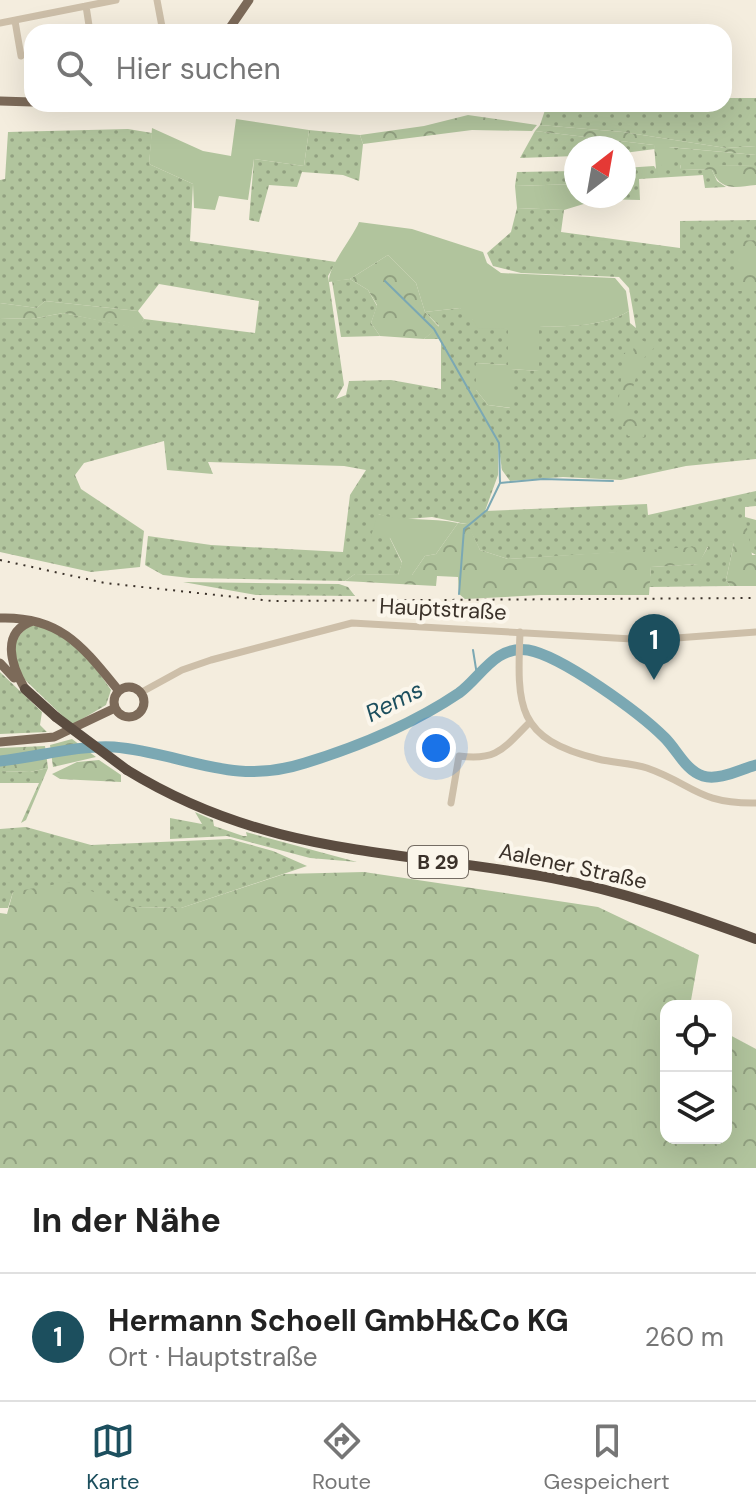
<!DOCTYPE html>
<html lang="de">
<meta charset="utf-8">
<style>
:root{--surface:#fff;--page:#f2f2f2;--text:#222;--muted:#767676;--line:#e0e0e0;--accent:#1c4f5e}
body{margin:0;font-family:"DM Sans",sans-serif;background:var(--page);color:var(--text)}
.controls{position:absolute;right:24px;bottom:24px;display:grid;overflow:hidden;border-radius:16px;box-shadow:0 8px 32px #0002}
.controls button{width:72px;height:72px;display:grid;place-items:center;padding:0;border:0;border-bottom:2px solid var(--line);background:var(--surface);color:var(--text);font:40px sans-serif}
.compass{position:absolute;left:564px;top:136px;width:72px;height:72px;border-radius:50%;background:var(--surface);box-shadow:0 8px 32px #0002;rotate:31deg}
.you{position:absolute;left:436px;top:748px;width:28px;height:28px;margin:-20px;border:6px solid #fff;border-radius:50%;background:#1a73e8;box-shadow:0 0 0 12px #1a73e833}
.badge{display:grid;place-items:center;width:52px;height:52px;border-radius:50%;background:var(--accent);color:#fff;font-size:26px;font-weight:700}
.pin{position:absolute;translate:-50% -66px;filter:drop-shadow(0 2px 4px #0008)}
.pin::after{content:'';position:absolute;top:42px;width:28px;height:24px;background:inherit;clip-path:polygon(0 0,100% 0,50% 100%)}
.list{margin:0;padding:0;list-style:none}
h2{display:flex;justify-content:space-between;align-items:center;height:104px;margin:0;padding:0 32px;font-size:34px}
h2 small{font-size:26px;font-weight:400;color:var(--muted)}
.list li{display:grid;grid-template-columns:52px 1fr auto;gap:24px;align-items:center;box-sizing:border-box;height:128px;padding:0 32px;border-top:2px solid var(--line)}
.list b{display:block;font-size:30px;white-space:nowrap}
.list p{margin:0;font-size:26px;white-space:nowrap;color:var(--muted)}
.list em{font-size:26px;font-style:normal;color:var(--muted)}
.icon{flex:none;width:44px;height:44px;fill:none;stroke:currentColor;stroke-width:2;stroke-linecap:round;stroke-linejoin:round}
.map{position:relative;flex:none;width:756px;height:1168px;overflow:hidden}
.search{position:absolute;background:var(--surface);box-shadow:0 8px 32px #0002;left:24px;right:24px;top:24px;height:88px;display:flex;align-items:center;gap:20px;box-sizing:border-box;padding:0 28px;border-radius:24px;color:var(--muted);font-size:30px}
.sheet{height:232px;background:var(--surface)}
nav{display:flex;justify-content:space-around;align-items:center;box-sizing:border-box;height:112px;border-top:2px solid var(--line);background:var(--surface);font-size:22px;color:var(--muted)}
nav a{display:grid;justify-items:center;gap:4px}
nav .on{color:var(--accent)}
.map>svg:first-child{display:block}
</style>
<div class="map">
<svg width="756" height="1168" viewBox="0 0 756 1168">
<defs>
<pattern id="grass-dots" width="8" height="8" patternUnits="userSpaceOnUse" patternTransform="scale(2)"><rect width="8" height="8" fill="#b1c49d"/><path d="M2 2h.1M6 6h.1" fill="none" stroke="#91a080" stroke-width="1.8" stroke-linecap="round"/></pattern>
<pattern id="forest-crowns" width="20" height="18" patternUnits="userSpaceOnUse" patternTransform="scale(2)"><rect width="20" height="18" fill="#b1c49d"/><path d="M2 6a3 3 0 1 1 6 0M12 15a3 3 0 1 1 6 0" fill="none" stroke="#91a080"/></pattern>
</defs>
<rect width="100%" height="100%" fill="#f4edde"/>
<path fill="url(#grass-dots)" d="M724,98H756V146L726,148L623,132L540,125L547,104H635L681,110L682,104H724Z
M128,129L152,133L149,164L193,184L190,241L336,262L328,276L344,385L336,399L346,395L349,381L391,380L441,389V339H424L439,326L425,312L460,308L472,319L508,329V365L476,363V390L488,405L510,408L511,369L539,371V327C567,326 604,327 629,311L630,323L636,328L629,288L619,277L521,273L493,266L487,253L511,232L517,208L564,210L561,232L680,248V221L756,220V240L737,242L738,290L756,291V459L686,466L621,480L563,477L510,481L502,470L498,442V475L485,511L647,504L648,515L756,491V506L745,507V517L756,520V555L734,543L726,580L730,586L649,587L651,567L698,564L708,547L508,559L480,550L467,524L432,517L396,520L378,514L402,563L398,575L355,574L345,581L190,578L163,575L145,565L148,536L211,545L343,552L350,495L366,470L344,466L208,462L213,474L167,470L164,441L84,463L75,475L81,489L144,531L140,567L91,572L0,552V318L31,319L63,313L138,328L144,319L255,333L259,301L159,284L138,311L45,301L37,308L0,303V180L5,179L8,132Z
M309,130L360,135L363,144L359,181L343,175L302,172L297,187L269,185L259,222L249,220L254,159L304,166Z
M535,131L654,145L655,149L624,153V148H576V156L520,158Z
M668,147L756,155V166L680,165L681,169L712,170L717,181L726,187L705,188L703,175L639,179L640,200L600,199V196H624V168L654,166L656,169Z
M576,171V184L515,186L517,172Z
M350,279L368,290L377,306L371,323L380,336L341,337L332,281Z
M183,582L339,584L348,587L355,596L256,595Z
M36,625C68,632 94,664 111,690L106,705L72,725L21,676L12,644L27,627Z
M0,672L42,712L40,725L47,732L0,734Z
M48,768L26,820L21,823L39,783H0V771L30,772Z
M195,812L213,820L214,826L243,836H247L246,832L357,862L310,858L227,836L170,839V818L202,824Z
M26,827L91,845L230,839L273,851L307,866L181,908L132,907L13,892L8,908H0V829Z"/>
<path fill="url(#forest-crowns)" d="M468,115L537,125L532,131L472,130L363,144L360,135L424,126Z
M540,125L623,132L726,148L756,146V155L669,147L673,157L663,162L660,170L656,169L654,145L535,131Z
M680,164L756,166V185C736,187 721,192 712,170L681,169Z
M756,240V291H737V241Z
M388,255L416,283L425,312L439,327L424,339L380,336L371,323L377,305L368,290L350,279Z
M45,301L138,311L144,319L139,329L63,313L31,319L0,318V303L37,308Z
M636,337L655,347L641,361L627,407L646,429L644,437L628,436L617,415L624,353L633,351Z
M745,517L752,555H756V586H730L726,580L734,543L725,539L730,522Z
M458,523L468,524L480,550L508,559L708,546L699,564L651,567L649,595H541L465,599L459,594L458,577L437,576L436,586L345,581L355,574L412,575L425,556L436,554Z
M72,739L96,757L53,767L50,745Z
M45,746L48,768L30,772L0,771V748Z
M99,760L121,775V782L60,779L52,774L77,762Z
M364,872L598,907L699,955L690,1006H666V1138H726V1033L756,1049V1168H0V913L7,914L13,892L68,882L132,907L181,908L284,874Z"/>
<path fill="#b1c49d" d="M236,119L309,130L304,166L254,159L248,200L219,196L215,210L194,208L193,184L149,164L152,128L203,151L231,156Z
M576,184V196H600V199L564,210L517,208L515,186Z
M359,222L412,229L483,252L487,263L501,273L615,278L626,291L629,311C604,327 568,326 539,327V371L511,369V408L488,405L476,390V363L508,365V329L478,328L472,319H465L460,308L425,312L416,283L388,255L350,279L329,282C328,266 352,239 359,222Z
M378,514C404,522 431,517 458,523L436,554L425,556L412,575H398L402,562L390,538L371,536Z"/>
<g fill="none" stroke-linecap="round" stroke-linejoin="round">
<path stroke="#7ba8b3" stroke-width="2" d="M385,281L434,329L499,443L500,483L487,510L464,529L459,594
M500,483L543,479L613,481
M473,650L477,675"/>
<path stroke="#7ba8b3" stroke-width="11" d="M0,761C38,757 76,745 114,747C184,753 231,787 305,763C357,747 413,724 459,693C481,677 495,645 528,650C562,656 640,713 665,738C677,750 686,771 703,776C719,781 741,769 756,765"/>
<path stroke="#cdbfa9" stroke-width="7" d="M157,0L163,32
M86,6L90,32
M15,21L21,56
M0,23L116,0
M520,632C517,707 516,739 598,759C614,763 631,763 647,768C693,784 698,804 756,803
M140,693L182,670L211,660L352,623L650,640L756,632
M451,803L459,756C497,761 503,749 529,723"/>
<path stroke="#7c6a59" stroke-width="9" d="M227,32L249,0
M0,101L32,102
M0,618C61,616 83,647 119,691
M0,663L14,678
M114 702a15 15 0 1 1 30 0a15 15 0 1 1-30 0Z
M25,689C11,665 0,632 33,621
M0,742L54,737L115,708"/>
<path stroke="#5b4c40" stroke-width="10" d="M25,689L56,717
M127,770C269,857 396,849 552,878C622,891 690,915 756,939"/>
<path stroke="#3a3129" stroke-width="2" stroke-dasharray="2 6" stroke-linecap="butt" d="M0,560L105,583L272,601L756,598"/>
<path stroke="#5b4c40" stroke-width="10" d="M56,717L127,770"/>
</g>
<g text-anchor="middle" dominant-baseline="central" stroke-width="8" stroke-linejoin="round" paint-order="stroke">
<rect fill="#fbf6eb" stroke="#746c63" stroke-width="2" x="408" y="846" width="60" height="32" rx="6"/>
<g font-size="20" font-weight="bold" fill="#3a3129">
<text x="438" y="862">B 29</text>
</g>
<g font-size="22" fill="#3a3129" stroke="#fbf6eb">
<text transform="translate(443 609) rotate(3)">Hauptstraße</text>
<text transform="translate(573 866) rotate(12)">Aalener Straße</text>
</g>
<g font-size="24" font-style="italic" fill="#1c4f5e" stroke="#fbf6eb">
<text transform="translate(394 701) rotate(-27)">Rems</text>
</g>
</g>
</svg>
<div class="controls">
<button><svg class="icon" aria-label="locate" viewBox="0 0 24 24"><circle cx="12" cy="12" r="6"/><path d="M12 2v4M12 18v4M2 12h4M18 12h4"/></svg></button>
<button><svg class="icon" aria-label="layers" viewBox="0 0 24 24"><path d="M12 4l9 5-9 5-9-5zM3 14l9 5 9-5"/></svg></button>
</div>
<svg class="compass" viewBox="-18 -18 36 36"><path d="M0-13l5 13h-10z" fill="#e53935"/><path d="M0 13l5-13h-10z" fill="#767676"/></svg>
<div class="you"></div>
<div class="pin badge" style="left:654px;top:680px">1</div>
<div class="search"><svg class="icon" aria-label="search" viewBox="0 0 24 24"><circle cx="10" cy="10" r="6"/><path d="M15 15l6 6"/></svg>Hier suchen</div>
</div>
<section class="sheet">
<h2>In der Nähe<small></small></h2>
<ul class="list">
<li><span class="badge">1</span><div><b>Hermann Schoell GmbH&amp;Co KG</b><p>Ort · Hauptstraße</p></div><em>260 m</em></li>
</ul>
</section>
<nav>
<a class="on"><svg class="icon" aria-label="map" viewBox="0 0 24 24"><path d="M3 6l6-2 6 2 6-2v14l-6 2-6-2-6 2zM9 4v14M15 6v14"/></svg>Karte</a>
<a><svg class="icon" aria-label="directions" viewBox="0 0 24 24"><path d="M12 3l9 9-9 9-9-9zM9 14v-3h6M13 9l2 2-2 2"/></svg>Route</a>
<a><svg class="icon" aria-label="saved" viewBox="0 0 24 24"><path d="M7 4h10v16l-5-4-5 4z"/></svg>Gespeichert</a>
</nav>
